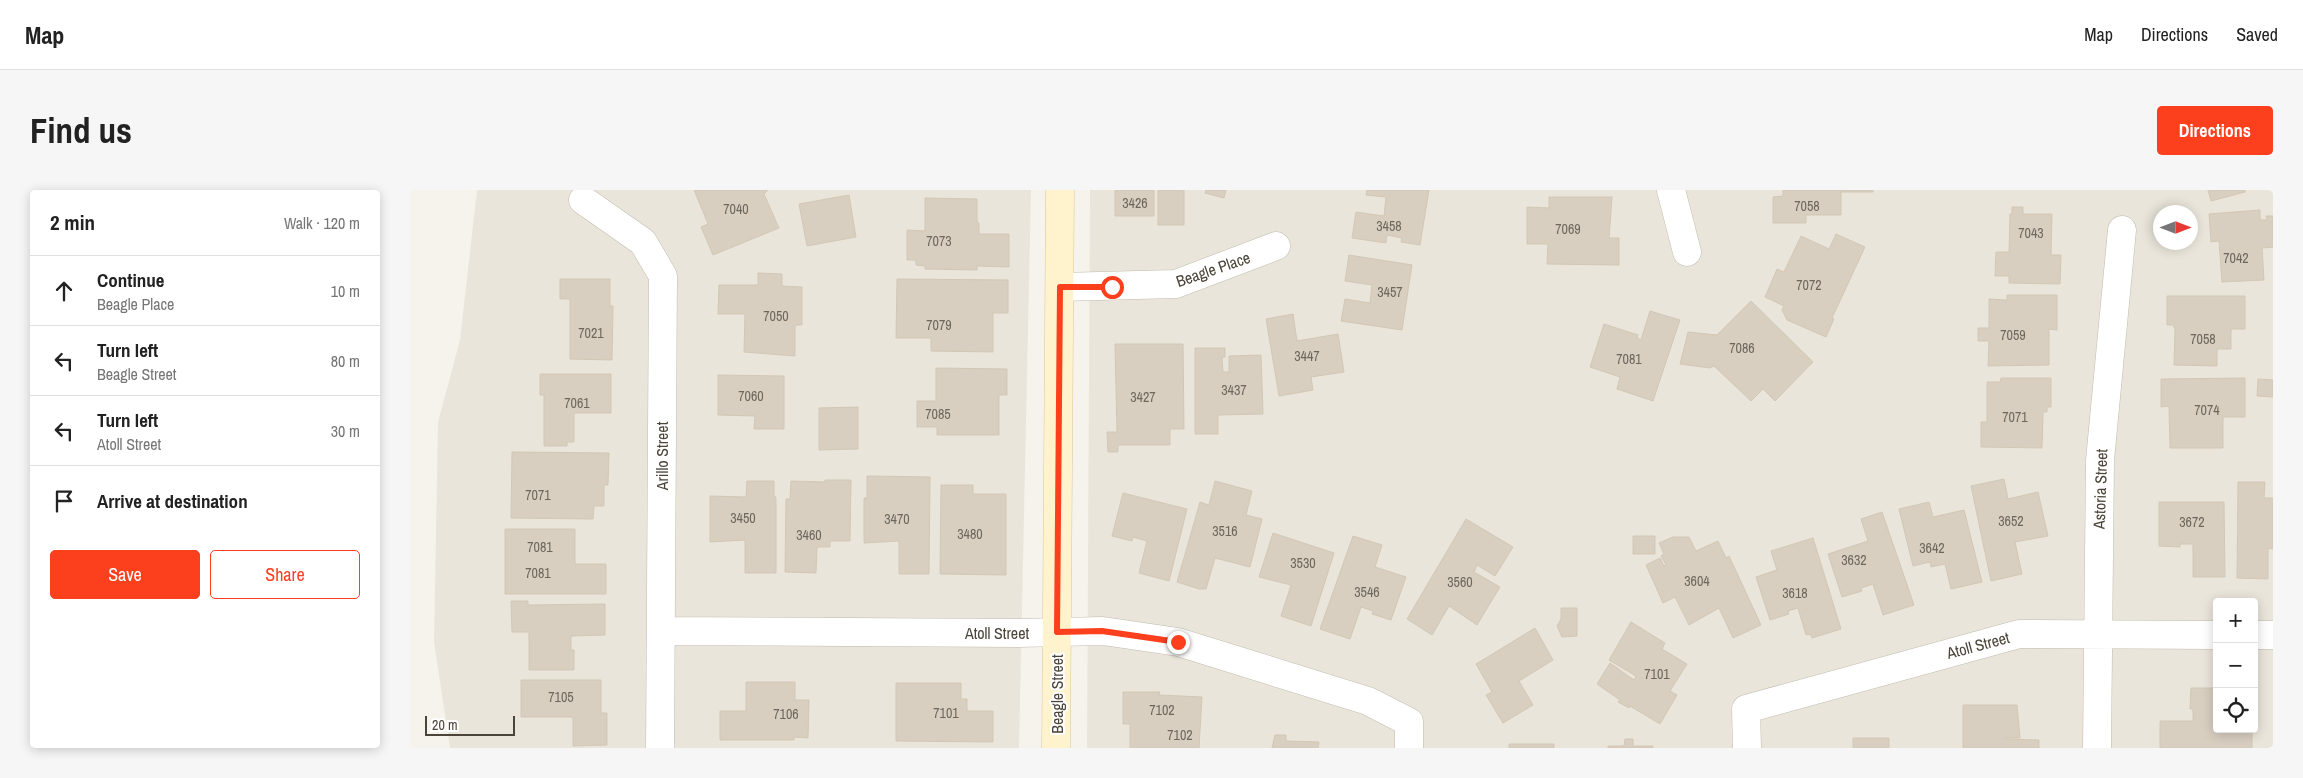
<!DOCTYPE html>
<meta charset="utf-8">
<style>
:root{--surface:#fff;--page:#f6f6f6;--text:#222;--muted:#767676;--line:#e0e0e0;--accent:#fc3f1d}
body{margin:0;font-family:"Archivo Narrow",sans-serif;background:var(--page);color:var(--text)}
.controls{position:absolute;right:15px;bottom:15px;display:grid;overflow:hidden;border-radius:5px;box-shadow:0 2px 12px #0003}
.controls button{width:45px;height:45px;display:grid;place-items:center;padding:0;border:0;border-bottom:1px solid var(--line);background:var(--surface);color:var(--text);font:25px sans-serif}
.compass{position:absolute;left:1743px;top:15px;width:45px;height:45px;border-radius:50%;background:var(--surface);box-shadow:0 2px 12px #0003;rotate:90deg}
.scale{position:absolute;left:15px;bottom:12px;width:90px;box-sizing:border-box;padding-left:5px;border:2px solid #4b4439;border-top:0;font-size:14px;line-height:18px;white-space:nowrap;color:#4b4439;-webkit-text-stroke:4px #fff;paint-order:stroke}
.stop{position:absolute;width:15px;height:15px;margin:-11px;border:4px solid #fc3f1d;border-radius:50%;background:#fff}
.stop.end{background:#fc3f1d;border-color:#fff;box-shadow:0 1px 5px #0008}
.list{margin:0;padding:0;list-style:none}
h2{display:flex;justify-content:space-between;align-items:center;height:65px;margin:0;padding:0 20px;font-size:21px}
h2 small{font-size:16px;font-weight:400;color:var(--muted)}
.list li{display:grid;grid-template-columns:32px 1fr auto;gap:15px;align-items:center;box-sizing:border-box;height:70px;padding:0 20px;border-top:1px solid var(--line)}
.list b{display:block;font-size:19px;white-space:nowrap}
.list p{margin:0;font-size:16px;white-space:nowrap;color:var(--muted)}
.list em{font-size:16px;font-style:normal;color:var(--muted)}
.actions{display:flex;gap:10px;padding:15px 20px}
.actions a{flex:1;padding:11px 0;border:1px solid var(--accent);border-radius:5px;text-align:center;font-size:18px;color:var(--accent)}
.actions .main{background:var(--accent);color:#fff}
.icon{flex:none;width:28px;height:28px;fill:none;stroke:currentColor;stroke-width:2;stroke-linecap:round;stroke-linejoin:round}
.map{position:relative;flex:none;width:1863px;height:558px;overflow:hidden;border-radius:5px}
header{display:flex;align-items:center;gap:30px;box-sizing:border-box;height:70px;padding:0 25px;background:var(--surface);border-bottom:1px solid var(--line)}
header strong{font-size:24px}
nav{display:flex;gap:28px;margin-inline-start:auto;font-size:18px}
.intro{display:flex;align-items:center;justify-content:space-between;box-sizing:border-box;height:120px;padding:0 30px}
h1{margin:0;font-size:35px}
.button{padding:12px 22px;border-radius:5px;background:var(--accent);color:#fff;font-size:18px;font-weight:700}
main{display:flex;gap:30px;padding:0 30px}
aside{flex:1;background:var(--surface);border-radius:5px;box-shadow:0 2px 12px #0003}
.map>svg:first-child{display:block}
</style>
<header>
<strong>Map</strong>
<nav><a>Map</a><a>Directions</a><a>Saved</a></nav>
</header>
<div class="intro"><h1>Find us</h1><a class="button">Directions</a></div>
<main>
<aside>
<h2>2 min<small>Walk · 120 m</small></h2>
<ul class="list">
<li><svg class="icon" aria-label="ahead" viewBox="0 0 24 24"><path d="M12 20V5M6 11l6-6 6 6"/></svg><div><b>Continue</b><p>Beagle Place</p></div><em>10 m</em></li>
<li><svg class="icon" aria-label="left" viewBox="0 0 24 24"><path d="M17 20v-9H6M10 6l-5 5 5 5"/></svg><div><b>Turn left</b><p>Beagle Street</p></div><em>80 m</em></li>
<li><svg class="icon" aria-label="left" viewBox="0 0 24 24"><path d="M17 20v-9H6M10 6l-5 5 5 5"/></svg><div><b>Turn left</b><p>Atoll Street</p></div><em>30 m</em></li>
<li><svg class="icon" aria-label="arrive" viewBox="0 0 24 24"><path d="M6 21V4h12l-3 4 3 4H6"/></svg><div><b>Arrive at destination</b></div></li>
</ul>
<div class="actions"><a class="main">Save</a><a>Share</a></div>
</aside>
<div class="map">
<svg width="1863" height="558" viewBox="0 0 1863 558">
<rect width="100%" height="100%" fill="#f6f3ec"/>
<path fill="#eae5da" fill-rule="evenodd" d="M67,0H621L609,558H40L24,452L28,232L50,150Z
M680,0H1863V558H677ZM1750,22H1780V52H1750ZM1807,412H1844V539H1807Z"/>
<path fill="#d8cfc1" stroke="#d3c7b4" d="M284,0H358L354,4L369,38L303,65L291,37L298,34Z
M705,0H744V26H705Z
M748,0H774V35H748Z
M796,0H816L814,8L795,3Z
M957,0H1019L1010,55L991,52L992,48L977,45L976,53L942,48L946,22L974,26L976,7L956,5Z
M1373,0H1463V2H1431V25H1396V33H1363V7L1373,6Z
M1798,0H1835V2L1801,11Z
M439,5L446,47L397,56L389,14Z
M1139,7H1202L1199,48H1209V75L1137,74L1138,54H1117V17L1139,18Z
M515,8L567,9V32L569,33V44H599V77L567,76V80L515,79V76L506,75V70H497V40L515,41Z
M1602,17H1613V24H1642L1641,65H1651L1650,94L1599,93V86H1585L1586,62H1599L1600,24H1602Z
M1850,20V30H1857L1856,26H1863V57L1852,58L1854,90L1812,92L1809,51L1801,52L1799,24Z
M1426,44L1455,57L1422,128L1424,129L1416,147L1377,130L1372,120L1374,116L1355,107L1367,79L1374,82L1391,46L1419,59Z
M939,65L1002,75L992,140L931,131L935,109L960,113L962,95L935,91Z
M348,83L372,84V96L392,97V135H385V166L334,162L335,124H308L309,95H348Z
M150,89H200V116H203L202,170L160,169V109H150Z
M487,89L598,90V123H583V162L521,161V148H486Z
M1597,105H1647V140L1639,139V175L1578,176L1579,151H1568V138H1579V109L1597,110Z
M1757,106H1835V139H1821V159H1807V176L1764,175L1765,139L1763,135H1757Z
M1341,111L1403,172L1365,211L1353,199L1341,211L1304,176L1300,178L1270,174L1278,142L1307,145Z
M1240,121L1270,130L1243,211L1207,199L1210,187L1180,177L1194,134L1228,145L1227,148L1231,150Z
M883,124L887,151L928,144L934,182L901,187L903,200L869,206L856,129Z
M705,154H773L774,239H760V255H708V262H698L697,242H707Z
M785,158H815V167H812L813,182H819V166L851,165L853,224L808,225V244H785Z
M526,178L597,179V205H589V245H527V237H507V211H526Z
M130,184H201V223H164V252H157V256H134V205H130Z
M308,185L374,186V239H344L345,226L308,225Z
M1591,188H1641V217H1637V222H1633L1632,258L1571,257V232H1577V192H1590Z
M1835,188V227H1813V258H1760L1759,216L1751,217V189Z
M1848,189L1863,190V207L1847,206Z
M448,217V259L409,260V218Z
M102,262L199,263L198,295H194V316H184L183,329L101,328Z
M457,286L520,287L519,384H489V351L454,353V308H457Z
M1594,289L1598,309L1628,302L1638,346L1605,352L1612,384L1581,391L1561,296Z
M415,290H441L440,351H420V357H407L406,383L375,382L376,309H380L381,291L415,292Z
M337,291H364V307H366V383H335V350L300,352V306L336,307Z
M805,291L842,301L836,325L852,329L840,377L805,368L796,399H789L767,392L790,312L799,315Z
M1828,292H1855L1854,308H1863V359L1858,358V389L1827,388Z
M531,295H563V304H596V385L530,384Z
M713,303L777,319L759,391L729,383L737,351L723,347L722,351L702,346Z
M1519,312L1523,327L1554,320L1572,392L1541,399L1535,374L1521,377L1520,372L1503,376L1489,319Z
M1749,312H1814L1815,387H1783V354H1770V357L1749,356Z
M1472,322L1504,415L1473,425L1463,394L1451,398L1452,401L1432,407L1418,364L1458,351L1451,329Z
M1056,329L1103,357L1085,386L1067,375L1064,382L1090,397L1067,435L1039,416L1022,445L997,429Z
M95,339H165V374H196V404H95Z
M863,343L924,363L901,436L871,426L881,395L849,387Z
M943,346L972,355L965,377L996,387L981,430L962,424L963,421L951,417L940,449L910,439Z
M1223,346H1245V364H1223Z
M1263,347H1279L1286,361L1308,351L1316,368L1319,366L1351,435L1323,448L1309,418L1279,435L1265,407L1253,413L1236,375L1250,368L1254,376L1256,375L1251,366L1254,364L1249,353Z
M1403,348L1431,439L1402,448L1400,444L1396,445L1388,418L1378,421L1379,424L1360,430L1346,387L1367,380L1361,361Z
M101,411H118V415L195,414V445L161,446V460H164V480H119V442H102Z
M1151,418H1167V446L1152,447L1147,436L1151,429Z
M1221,432L1255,453L1252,459L1277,474L1260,501L1267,505L1250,534L1220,516L1219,518L1208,512L1210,510L1187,494L1200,473L1224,490L1226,486L1199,470Z
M1125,438L1143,470L1109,491L1123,515L1093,533L1076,505L1082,502L1066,474Z
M111,490H191V523H197V555L163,556V527H111Z
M336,492H385V510H399L398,548L384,547V550H310V521H336Z
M486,493H551V509H557V521H583V552L486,551Z
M1781,498H1807V539H1842V558H1750V531H1783V519H1780Z
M713,502H750L749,505L792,507L789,558H720V534H713Z
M1553,515H1607L1610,548H1596V549L1629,550V558H1553Z
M865,545H876V551L909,552L908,558H862Z
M1443,548H1479V558H1443Z
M1215,549H1223V556H1243V558H1198V556H1214Z
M1099,554H1144V558H1099Z"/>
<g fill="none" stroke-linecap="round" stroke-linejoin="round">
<defs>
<path id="street" d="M1261,0L1277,62
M173,10L233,52L253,86L250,558
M650,97L766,94L866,56
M251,441L609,443L693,441L768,452L958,511L999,532V558
M1844,445H1863
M1337,558L1336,519L1609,444L1807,445
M1687,558L1690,270L1712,40"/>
<path id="secondary" d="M646,558L650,0"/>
</defs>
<use href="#street" stroke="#c2bbae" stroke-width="29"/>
<use href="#secondary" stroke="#d6c79b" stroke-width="29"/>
<use href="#street" stroke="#fff" stroke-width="28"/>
<use href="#secondary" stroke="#fff3cd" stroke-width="28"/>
</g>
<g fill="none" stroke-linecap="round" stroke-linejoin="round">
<path stroke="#fc3f1d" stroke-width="6" d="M702,97H650L647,442L692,441L768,452"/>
</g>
<g text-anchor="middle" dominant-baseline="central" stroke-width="4" stroke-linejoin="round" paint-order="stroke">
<g font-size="14" fill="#6e675b">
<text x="725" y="13">3426</text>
<text x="1397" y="16">7058</text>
<text x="326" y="19">7040</text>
<text x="979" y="36">3458</text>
<text x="1158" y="39">7069</text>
<text x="1621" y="43">7043</text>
<text x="529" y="51">7073</text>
<text x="1826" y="68">7042</text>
<text x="1399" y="95">7072</text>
<text x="980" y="102">3457</text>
<text x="366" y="126">7050</text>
<text x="529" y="135">7079</text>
<text x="181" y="143">7021</text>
<text x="1603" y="145">7059</text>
<text x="1793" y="149">7058</text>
<text x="1332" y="158">7086</text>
<text x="897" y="166">3447</text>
<text x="1219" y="169">7081</text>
<text x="824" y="200">3437</text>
<text x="341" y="206">7060</text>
<text x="733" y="207">3427</text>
<text x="167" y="213">7061</text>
<text x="1797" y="220">7074</text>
<text x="528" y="224">7085</text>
<text x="1605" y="227">7071</text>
<text x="128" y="305">7071</text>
<text x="333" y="328">3450</text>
<text x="487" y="329">3470</text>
<text x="1601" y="331">3652</text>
<text x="1782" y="332">3672</text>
<text x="815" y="341">3516</text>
<text x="560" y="344">3480</text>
<text x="399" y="345">3460</text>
<text x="130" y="357">7081</text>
<text x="1522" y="358">3642</text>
<text x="1444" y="370">3632</text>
<text x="893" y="373">3530</text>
<text x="128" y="383">7081</text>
<text x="1287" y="391">3604</text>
<text x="1050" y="392">3560</text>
<text x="957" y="402">3546</text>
<text x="1385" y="403">3618</text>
<text x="1247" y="484">7101</text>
<text x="151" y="507">7105</text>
<text x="752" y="520">7102</text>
<text x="536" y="523">7101</text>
<text x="376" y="524">7106</text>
<text x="770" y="545">7102</text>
</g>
<g font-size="16" fill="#4b4439" stroke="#fff">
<text transform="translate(803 79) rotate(-19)">Beagle Place</text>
<text transform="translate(252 266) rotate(-90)">Arillo Street</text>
<text transform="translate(1690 299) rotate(-88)">Astoria Street</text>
<text x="587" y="443">Atoll Street</text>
<text transform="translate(1568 455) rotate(-15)">Atoll Street</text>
<text transform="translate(647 504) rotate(-90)">Beagle Street</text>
</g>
</g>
</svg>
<div class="controls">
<button>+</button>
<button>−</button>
<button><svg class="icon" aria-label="locate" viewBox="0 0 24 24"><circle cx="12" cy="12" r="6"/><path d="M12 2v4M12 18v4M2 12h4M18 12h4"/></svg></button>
</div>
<svg class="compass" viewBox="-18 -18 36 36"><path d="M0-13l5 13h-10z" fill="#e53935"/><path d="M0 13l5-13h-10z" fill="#767676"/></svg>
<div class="scale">20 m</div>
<div class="stop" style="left:702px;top:97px"></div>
<div class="stop end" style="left:768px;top:452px"></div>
</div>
</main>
